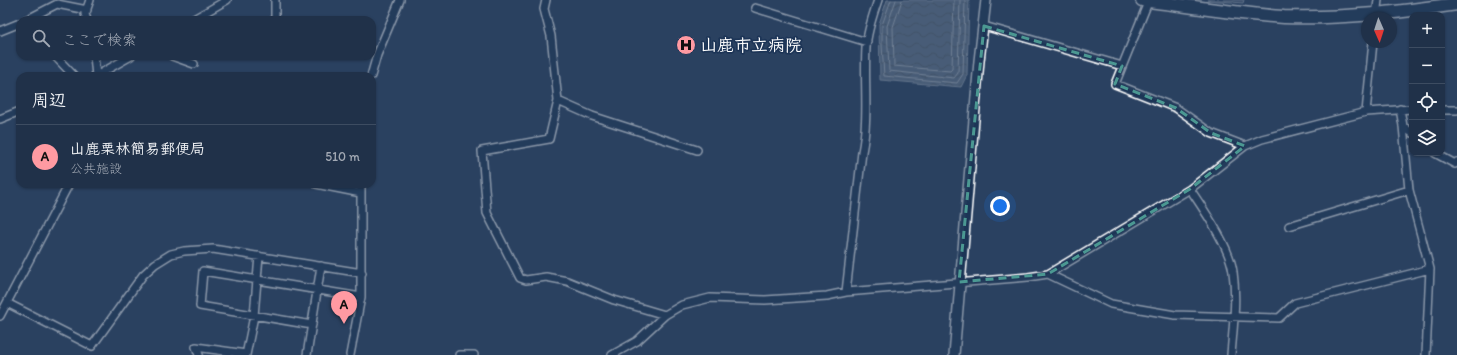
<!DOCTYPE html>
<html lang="ja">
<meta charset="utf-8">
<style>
:root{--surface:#203149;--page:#2d3d53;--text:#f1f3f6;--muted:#a2a9b4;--line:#3d4c61;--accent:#ff9aa2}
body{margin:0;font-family:Itim,"Klee One",sans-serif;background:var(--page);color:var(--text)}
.controls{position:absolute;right:12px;top:12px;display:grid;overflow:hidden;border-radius:8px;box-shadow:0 1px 3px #0004}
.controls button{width:36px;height:36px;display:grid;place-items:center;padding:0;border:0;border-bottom:1px solid var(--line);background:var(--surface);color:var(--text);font:20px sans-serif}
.compass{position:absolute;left:1361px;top:12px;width:36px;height:36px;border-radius:50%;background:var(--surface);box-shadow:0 1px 3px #0004;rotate:177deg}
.you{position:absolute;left:1000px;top:206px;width:14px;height:14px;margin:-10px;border:3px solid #fff;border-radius:50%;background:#1a73e8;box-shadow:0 0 0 6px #1a73e833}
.badge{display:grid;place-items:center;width:26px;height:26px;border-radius:50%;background:var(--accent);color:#111;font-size:13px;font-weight:700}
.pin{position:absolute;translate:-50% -33px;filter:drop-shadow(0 1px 2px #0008)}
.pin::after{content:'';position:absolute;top:21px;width:14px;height:12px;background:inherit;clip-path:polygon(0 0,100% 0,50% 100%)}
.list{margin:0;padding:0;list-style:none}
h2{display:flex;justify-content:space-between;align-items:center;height:52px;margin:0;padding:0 16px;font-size:17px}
h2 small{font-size:13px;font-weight:400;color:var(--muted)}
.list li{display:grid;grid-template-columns:26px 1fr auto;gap:12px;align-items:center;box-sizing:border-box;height:64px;padding:0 16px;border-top:1px solid var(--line)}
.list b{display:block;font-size:15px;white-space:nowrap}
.list p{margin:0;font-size:13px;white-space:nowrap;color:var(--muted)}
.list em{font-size:13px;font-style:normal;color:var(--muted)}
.icon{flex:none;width:22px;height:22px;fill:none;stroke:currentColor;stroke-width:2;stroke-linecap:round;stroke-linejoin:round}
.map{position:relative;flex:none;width:1457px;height:355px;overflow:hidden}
.search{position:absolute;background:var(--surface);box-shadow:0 1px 3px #0004;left:16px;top:16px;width:360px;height:44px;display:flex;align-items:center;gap:10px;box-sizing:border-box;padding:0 14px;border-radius:12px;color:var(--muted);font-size:15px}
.panel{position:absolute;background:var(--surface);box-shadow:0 1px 3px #0004;left:16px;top:72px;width:360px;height:116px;border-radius:12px}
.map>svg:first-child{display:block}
</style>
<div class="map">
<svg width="1457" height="355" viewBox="0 0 1457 355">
<defs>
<pattern id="cemetery-stones" width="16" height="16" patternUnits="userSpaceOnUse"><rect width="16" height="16" fill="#465975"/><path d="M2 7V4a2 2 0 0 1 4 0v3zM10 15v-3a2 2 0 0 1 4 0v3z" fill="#62728a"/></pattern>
<pattern id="water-waves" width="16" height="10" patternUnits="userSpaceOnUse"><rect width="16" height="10" fill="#6d7d92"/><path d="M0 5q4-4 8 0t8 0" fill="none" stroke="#5e6772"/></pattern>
</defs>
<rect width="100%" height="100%" fill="#2a4161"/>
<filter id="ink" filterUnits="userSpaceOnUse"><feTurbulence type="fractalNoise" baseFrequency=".025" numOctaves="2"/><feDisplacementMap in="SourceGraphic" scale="8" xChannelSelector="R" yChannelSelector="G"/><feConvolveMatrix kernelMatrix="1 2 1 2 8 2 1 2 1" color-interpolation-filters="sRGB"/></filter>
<g filter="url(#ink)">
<path fill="url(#cemetery-stones)" stroke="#a2acba" d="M1207,0H1244L1243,3Z"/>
<path fill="url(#water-waves)" stroke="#a7b1be" d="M887,0H969L967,75L961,87L880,80L879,24Z"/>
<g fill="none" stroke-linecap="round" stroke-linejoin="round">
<path stroke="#c5cbd3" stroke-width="1" d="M891,0L882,25V45L884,76L957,83L963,74L965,0
M896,0L887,26L889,71L954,78L958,73L960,0
M902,0L893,27L894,66L950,71L952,69L954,0"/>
<defs>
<path id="minor" d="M275,0V20
M546,0L544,9L551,36L558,101L592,116L697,150
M1149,0L1115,84L1176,108L1211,133L1245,146
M755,8L867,42
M1376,16L1378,0
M26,20L57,4L87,10
M87,20L85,14L90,0
M192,20L227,0
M984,26L1122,66
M0,31L20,23
M55,56L74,76
M94,56L96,76L131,56
M172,56L194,64
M371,76L377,55L400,0
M558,101L549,139L482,151L487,213L520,278L526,280L546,277L567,281L614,300L665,315
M1400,109L1403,126L1409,190L1430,269L1426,355
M1442,110H1457
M1366,112L1373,42
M0,119L20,111
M1403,126L1412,133
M1435,153L1455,164L1457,162
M316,184L361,193
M1190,189C1204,210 1230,247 1233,272C1237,300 1233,328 1231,355
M1289,226L1409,190
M1048,274L1111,304L1175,315L1279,318L1295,303L1430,269
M846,292L862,152C869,117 864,83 866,48C867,31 873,15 878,0
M7,303L92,346L143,275L155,264L171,254L184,251L213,249L362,273
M0,316L69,184
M312,325L200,306L203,271L361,297
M199,355L196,347L246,354
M246,355L254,316L259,256
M307,355L321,266
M350,355L361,297V184
M459,355H474
M612,355L637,341L665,315L682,305L710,298L765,300L827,296L846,292L1028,277L1048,274L1190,189L1245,146L1262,139L1366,112L1412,109"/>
<path id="tertiary" d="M954,355L979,61L986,0"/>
<path id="trunk" d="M1142,0C1189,6 1237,14 1284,17C1342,19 1400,12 1457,4"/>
</defs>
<use href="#minor" stroke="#fff" stroke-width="10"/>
<use href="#tertiary" stroke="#fff" stroke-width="12"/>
<use href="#trunk" stroke="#fff" stroke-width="15"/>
<use href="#minor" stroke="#1d3557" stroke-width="7"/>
<use href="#tertiary" stroke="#1d3557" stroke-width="9"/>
<use href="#trunk" stroke="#1d3557" stroke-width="12"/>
</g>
</g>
<path d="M0 0H1457V355H0ZM984,26L1122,66L1115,84L1176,108L1211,133L1245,146L1190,189L1048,274L959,282Z" fill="#2a4161" fill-opacity=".55" fill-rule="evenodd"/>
<path fill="none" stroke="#4b9892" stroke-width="3" stroke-dasharray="8 5" stroke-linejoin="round" d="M984,26L1122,66L1115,84L1176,108L1211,133L1245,146L1190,189L1048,274L959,282Z"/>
<defs>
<symbol id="hospital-disc" viewBox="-11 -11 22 22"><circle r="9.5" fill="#ff9aa2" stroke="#1d3557"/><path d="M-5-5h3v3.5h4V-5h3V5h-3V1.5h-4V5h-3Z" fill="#111"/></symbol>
</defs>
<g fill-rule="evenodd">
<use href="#hospital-disc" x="675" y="34" width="22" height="22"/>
</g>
<g text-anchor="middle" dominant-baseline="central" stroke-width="3.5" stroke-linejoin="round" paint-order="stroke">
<g font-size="17" font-weight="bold" fill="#fff" stroke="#1d3557" text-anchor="start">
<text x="700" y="45">山鹿市立病院</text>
</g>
</g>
</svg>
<div class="controls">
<button>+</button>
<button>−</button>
<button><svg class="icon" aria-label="locate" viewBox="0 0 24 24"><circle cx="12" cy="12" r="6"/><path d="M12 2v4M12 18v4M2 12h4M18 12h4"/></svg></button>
<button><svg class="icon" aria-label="layers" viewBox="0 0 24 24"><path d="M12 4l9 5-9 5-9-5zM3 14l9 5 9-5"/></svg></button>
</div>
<svg class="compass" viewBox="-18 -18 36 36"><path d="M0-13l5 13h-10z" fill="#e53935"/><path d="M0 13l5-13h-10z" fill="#a2a9b4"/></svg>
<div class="you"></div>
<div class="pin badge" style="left:344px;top:324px">A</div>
<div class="search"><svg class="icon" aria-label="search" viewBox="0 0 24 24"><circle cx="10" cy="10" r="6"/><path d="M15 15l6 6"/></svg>ここで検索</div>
<section class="panel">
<h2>周辺<small></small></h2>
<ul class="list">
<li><span class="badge">A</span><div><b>山鹿栗林簡易郵便局</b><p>公共施設</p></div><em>510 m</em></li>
</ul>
</section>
</div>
